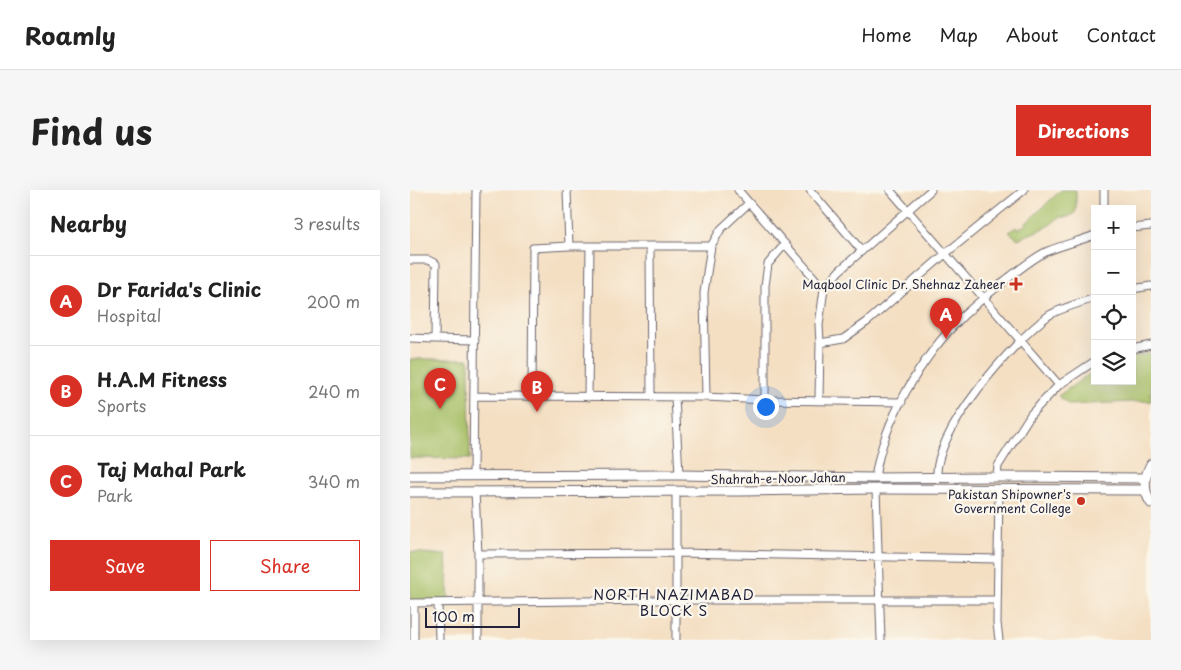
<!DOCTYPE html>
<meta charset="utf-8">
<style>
:root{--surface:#fff;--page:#f6f6f6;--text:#222;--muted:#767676;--line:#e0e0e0;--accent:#d93025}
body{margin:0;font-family:"Playpen Sans",sans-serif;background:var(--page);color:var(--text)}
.controls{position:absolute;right:15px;top:15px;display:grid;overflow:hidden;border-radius:0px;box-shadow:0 5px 20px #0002}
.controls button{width:45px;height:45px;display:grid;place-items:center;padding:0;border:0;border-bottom:1px solid var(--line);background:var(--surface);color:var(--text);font:25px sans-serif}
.scale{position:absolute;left:15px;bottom:12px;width:95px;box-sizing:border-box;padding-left:5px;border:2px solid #22223b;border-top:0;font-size:14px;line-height:18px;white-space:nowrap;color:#22223b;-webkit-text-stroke:4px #fbf7ec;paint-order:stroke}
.you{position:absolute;left:355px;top:216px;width:18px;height:18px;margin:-12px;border:4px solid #fff;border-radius:50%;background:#1a73e8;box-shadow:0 0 0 8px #1a73e833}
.badge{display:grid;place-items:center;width:32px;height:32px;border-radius:50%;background:var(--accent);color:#fff;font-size:16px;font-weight:700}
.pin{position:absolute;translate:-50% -41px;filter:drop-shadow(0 1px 2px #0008)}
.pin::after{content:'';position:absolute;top:26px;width:18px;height:15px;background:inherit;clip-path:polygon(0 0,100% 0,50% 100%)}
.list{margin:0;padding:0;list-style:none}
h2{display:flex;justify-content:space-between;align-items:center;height:65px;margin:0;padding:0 20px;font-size:21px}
h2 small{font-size:16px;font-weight:400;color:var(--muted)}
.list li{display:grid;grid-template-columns:32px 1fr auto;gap:15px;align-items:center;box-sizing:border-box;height:90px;padding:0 20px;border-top:1px solid var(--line)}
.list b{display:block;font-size:19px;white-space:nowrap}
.list p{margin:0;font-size:16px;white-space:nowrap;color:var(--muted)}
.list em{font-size:16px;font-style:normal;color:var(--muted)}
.actions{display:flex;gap:10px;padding:15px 20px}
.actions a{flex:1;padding:11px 0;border:1px solid var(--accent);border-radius:0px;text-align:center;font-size:18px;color:var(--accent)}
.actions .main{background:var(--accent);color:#fff}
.icon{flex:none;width:28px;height:28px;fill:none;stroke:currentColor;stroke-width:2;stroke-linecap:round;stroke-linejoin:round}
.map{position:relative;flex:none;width:741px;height:450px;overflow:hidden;border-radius:0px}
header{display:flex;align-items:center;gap:30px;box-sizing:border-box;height:70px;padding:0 25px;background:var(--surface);border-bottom:1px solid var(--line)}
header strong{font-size:24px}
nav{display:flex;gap:28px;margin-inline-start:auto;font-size:18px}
.intro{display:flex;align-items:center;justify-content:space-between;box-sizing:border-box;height:120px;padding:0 30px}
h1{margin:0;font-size:35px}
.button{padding:12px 22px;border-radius:0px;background:var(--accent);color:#fff;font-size:18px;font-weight:700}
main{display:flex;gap:30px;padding:0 30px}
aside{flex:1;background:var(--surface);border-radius:0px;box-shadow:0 5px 20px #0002}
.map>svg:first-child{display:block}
</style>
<header>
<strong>Roamly</strong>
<nav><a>Home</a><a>Map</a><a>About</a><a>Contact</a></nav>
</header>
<div class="intro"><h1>Find us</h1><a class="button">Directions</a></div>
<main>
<aside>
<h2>Nearby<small>3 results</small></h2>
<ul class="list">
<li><span class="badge">A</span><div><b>Dr Farida's Clinic</b><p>Hospital</p></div><em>200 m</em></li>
<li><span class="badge">B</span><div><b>H.A.M Fitness</b><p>Sports</p></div><em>240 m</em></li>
<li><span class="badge">C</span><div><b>Taj Mahal Park</b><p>Park</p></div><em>340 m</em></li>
</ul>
<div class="actions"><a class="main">Save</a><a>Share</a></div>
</aside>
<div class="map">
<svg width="741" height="450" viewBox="0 0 741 450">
<rect width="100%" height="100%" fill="#fbf7ec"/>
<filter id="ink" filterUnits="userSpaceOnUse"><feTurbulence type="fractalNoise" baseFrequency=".02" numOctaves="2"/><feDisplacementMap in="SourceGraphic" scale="10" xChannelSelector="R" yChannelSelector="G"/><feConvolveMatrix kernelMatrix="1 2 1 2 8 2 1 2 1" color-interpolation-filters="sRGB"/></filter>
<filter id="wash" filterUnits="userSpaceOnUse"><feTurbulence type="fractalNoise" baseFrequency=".0096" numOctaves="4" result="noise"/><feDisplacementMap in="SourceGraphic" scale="20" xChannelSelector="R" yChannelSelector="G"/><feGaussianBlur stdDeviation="1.12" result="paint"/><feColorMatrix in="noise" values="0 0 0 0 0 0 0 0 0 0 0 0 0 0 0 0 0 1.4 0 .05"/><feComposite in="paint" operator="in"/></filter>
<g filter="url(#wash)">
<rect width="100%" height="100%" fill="#f4dfc3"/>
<path fill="#a5be63" stroke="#64704f" d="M651,0H666V20L664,24L658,27H650L637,37L608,49L599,42L606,37L608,39L612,37Z
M741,163V211L659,215L648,206L685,180V191H722V167Z
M0,169H59L60,269L0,268Z
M0,362L36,365L39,414H0Z"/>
</g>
<g filter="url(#ink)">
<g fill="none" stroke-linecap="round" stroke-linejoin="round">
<defs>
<path id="minor" d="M157,0L159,56
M328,0L414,99
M400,0L452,61
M480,0L649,195
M694,0V19
M722,38L741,36
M240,56L241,207
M0,70H18L26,74L25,149L65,150
M722,99L741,96
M0,148L25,149
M410,153L433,149L457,132L535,64L614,0
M722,159L741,155
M64,206L296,207L355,210L492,212
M122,207L123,58L159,56H301
M178,207L180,56
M265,207L269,285
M296,207L294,103L301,56L311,39L339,13
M355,210V96L358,74L375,54
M409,210L410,153L409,135L414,99L429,81L521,0
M63,285L66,0
M587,287L588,276L621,224L649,195L685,171
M465,288C473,231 512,166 553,126C567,113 582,101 597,89C609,80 624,67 638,61C653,55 669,51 685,45
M527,288C523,242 603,152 638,126C648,119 673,112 685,108
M466,299L471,450
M589,300L587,433L589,450
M65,301L68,364V450
M68,364L266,363L588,369
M0,413L247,410H587
M4,413V450
M28,413L29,450
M266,450V301"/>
<path id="major" d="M741,274C734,287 733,301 741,313
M0,286L269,285L465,288L587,287L735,288
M0,302L331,301L466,299L736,300"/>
</defs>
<use href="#minor" stroke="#6c646b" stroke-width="9"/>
<use href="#major" stroke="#6c646b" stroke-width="11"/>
<use href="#minor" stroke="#fff" stroke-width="7"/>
<use href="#major" stroke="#fff" stroke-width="9"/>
</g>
</g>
<g fill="#c8321e" stroke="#fbf7ec" stroke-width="2">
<path d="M603.5 86.5h5v5h5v5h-5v5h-5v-5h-5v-5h5z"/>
<circle cx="671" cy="311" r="5"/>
</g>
<g text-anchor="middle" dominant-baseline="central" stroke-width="4.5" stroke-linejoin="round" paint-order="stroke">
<g font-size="12" fill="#22223b" stroke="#fbf7ec" text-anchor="end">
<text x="595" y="94">Maqbool Clinic Dr. Shehnaz Zaheer</text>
<text x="661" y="304">Pakistan Shipowner's<tspan x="661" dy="14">Government College</tspan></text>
</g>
<g font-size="12" fill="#22223b" stroke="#fbf7ec">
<text transform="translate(368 288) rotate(-1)">Shahrah-e-Noor Jahan</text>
</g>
<g font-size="14" letter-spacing="1" fill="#22223b" stroke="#fbf7ec">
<text x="264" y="404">NORTH NAZIMABAD<tspan x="264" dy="16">BLOCK S</tspan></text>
</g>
</g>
</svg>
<div class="controls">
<button>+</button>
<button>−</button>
<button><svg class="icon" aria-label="locate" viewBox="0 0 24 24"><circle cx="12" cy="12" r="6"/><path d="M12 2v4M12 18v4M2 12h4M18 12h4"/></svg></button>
<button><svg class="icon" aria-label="layers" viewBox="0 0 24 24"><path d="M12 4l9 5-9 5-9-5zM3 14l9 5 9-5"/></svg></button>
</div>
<div class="scale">100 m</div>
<div class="you"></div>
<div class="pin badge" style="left:536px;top:149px">A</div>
<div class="pin badge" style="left:127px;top:222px">B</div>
<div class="pin badge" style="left:30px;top:219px">C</div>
</div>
</main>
